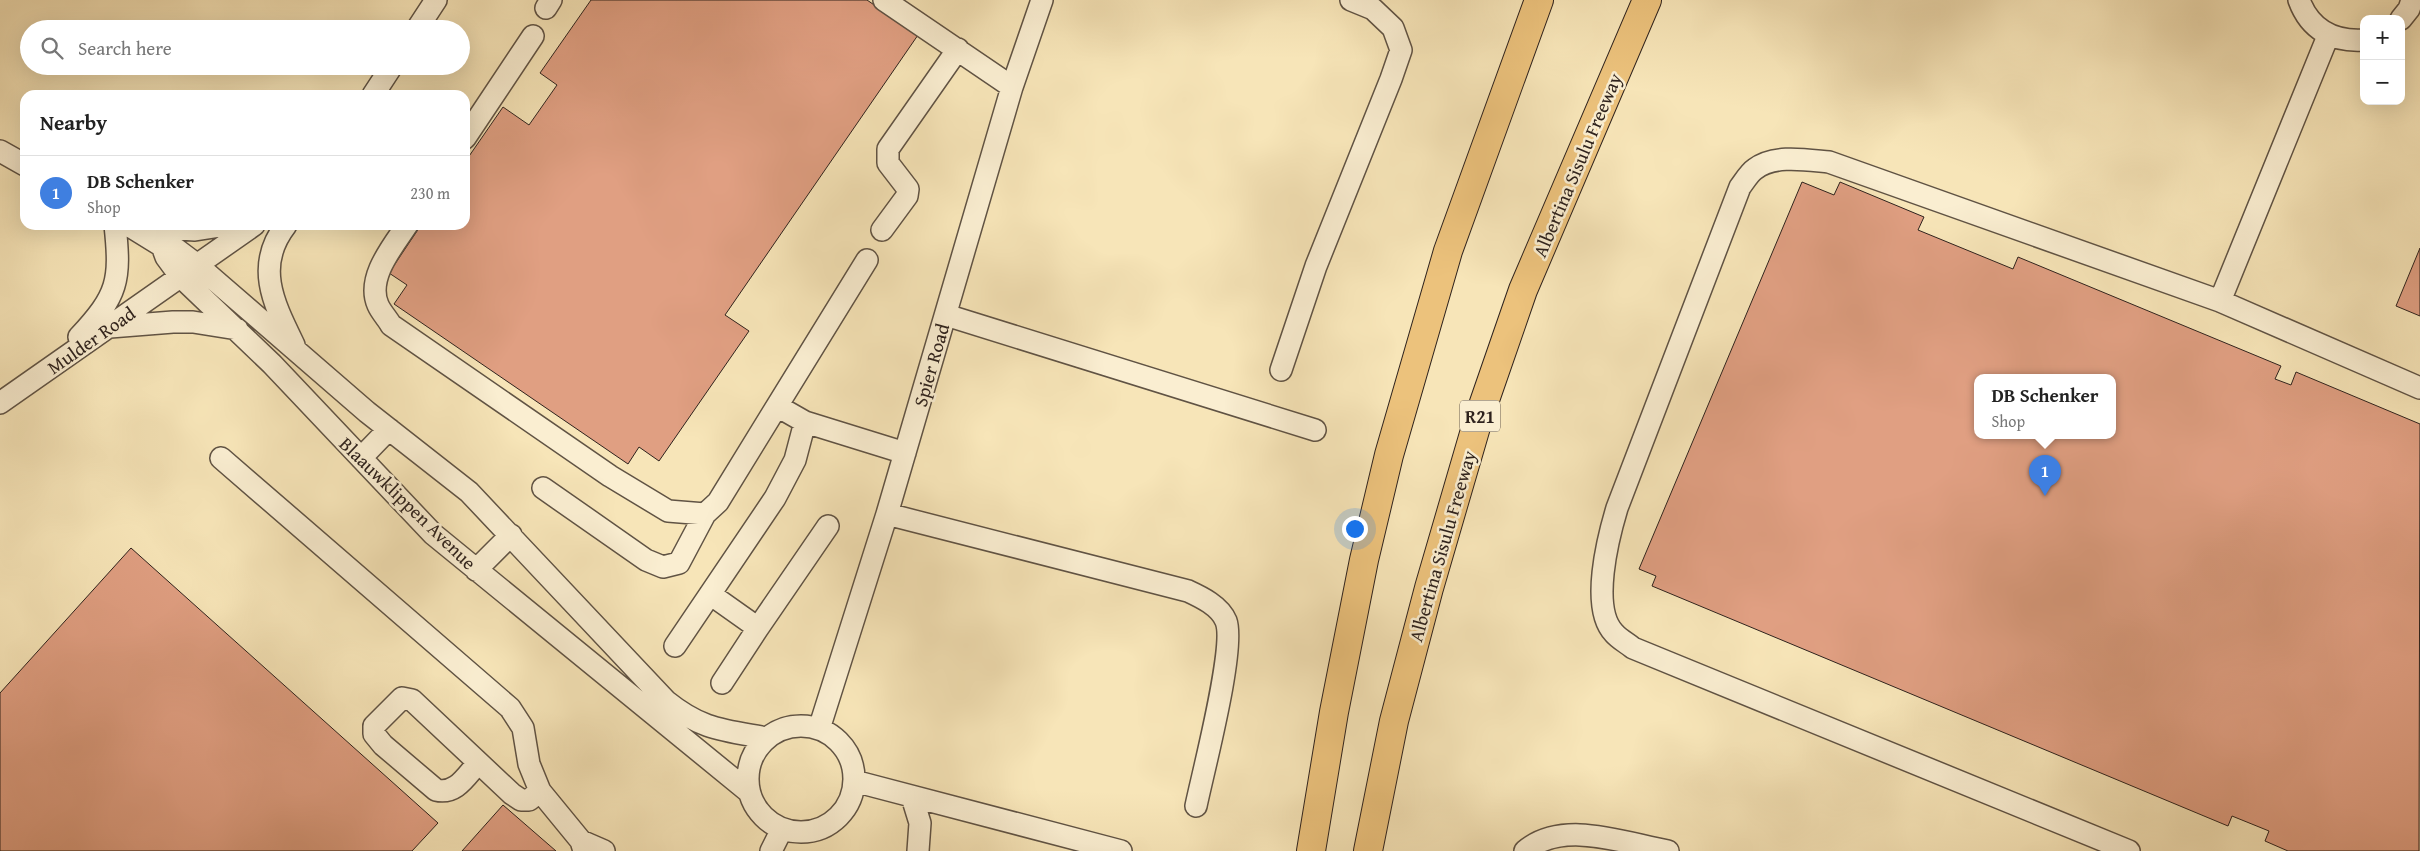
<!DOCTYPE html>
<meta charset="utf-8">
<style>
:root{--surface:#fff;--page:#f2f2f2;--text:#222;--muted:#767676;--line:#e0e0e0;--accent:#8f2418}
body{margin:0;font-family:"Gentium Book Plus",serif;background:var(--page);color:var(--text)}
.controls{position:absolute;right:15px;top:15px;display:grid;overflow:hidden;border-radius:10px;box-shadow:0 5px 20px #0002}
.controls button{width:45px;height:45px;display:grid;place-items:center;padding:0;border:0;border-bottom:1px solid var(--line);background:var(--surface);color:var(--text);font:25px sans-serif}
.you{position:absolute;left:1354px;top:528px;width:18px;height:18px;margin:-12px;border:4px solid #fff;border-radius:50%;background:#1a73e8;box-shadow:0 0 0 8px #1a73e833}
.badge{display:grid;place-items:center;width:32px;height:32px;border-radius:50%;background:var(--accent);color:#fff;font-size:16px;font-weight:700}
.pin{position:absolute;translate:-50% -41px;filter:drop-shadow(0 1px 2px #0008)}
.pin::after{content:'';position:absolute;top:26px;width:18px;height:15px;background:inherit;clip-path:polygon(0 0,100% 0,50% 100%)}
.popup{position:absolute;left:1974px;top:374px;width:142px;height:65px;box-sizing:border-box;display:grid;place-content:center;border-radius:10px;background:var(--surface);filter:drop-shadow(0 1px 4px #0005);font-size:16px;white-space:nowrap;color:var(--muted)}
.popup b{font-size:19px;color:var(--text)}
.popup::after{content:'';position:absolute;left:50%;top:100%;margin-left:-10px;border:10px solid transparent;border-top-color:var(--surface)}
.list{margin:0;padding:0;list-style:none}
h2{display:flex;justify-content:space-between;align-items:center;height:65px;margin:0;padding:0 20px;font-size:21px}
h2 small{font-size:16px;font-weight:400;color:var(--muted)}
.list li{display:grid;grid-template-columns:32px 1fr auto;gap:15px;align-items:center;box-sizing:border-box;height:75px;padding:0 20px;border-top:1px solid var(--line)}
.list b{display:block;font-size:19px;white-space:nowrap}
.list p{margin:0;font-size:16px;white-space:nowrap;color:var(--muted)}
.list em{font-size:16px;font-style:normal;color:var(--muted)}
.icon{flex:none;width:28px;height:28px;fill:none;stroke:currentColor;stroke-width:2;stroke-linecap:round;stroke-linejoin:round}
.map{position:relative;flex:none;width:2420px;height:851px;overflow:hidden}
.search{position:absolute;background:var(--surface);box-shadow:0 5px 20px #0002;left:20px;top:20px;width:450px;height:55px;display:flex;align-items:center;gap:12px;box-sizing:border-box;padding:0 18px;border-radius:28px;color:var(--muted);font-size:19px}
.panel{position:absolute;background:var(--surface);box-shadow:0 5px 20px #0002;left:20px;top:90px;width:450px;height:140px;border-radius:15px}
.map>svg:first-child{display:block}
</style>
<div class="map">
<svg width="2420" height="851" viewBox="0 0 2420 851">
<rect width="100%" height="100%" fill="#f7e5b8"/>
<filter id="stains"><feTurbulence type="fractalNoise" baseFrequency=".004" numOctaves="4"/><feColorMatrix values="0 0 0 0 .2 0 0 0 0 .09 0 0 0 0 .02 0 0 0 .5 -.17"/></filter>
<radialGradient id="worn" r=".72"><stop offset=".6" stop-color="#630" stop-opacity="0"/><stop offset="1" stop-color="#630" stop-opacity=".3"/></radialGradient>
<path fill="#e09f82" stroke="#2e221d" fill-rule="evenodd" d="M591,0H867L918,35L725,315L749,331L659,461L639,447L628,464L394,304L407,285L389,273L421,225H465V162L503,107L529,125L557,85L540,73Z
M1802,182L1834,195L1840,182L1924,217L1918,230L2013,269L2018,257L2281,366L2275,379L2291,385L2296,372L2420,424L2419,851H2288L2265,841L2269,831L2232,816L2228,826L1652,586L1656,576L1639,569ZM1978,377H2112V435H1978Z
M2420,248V316L2396,306Z
M131,548L438,823L412,851H0V693Z
M503,805L556,851H462Z"/>
<g fill="none" stroke-linecap="round" stroke-linejoin="round">
<defs>
<path id="minor" d="M884,0L1012,87
M2299,0C2310,30 2333,42 2364,40
M546,8L551,0
M2401,19L2409,9L2412,0
M417,29L436,0
M373,95L392,66
M465,138L533,36
M0,151L25,165
M128,225L162,246L176,249L196,264L367,412L469,492L666,701C702,730 723,730 767,738
M286,225C254,266 274,304 294,345
M407,225C393,246 366,278 378,305C381,312 387,318 391,325L610,476L668,511L705,514L718,502L777,406L805,422L905,453
M135,226L195,230L227,225
M882,230L907,196L908,189L888,163V149L958,49
M162,246L166,257L180,276L272,364L433,534L749,792
M2220,301L2328,36
M946,315L1315,430
M110,327L173,322H193L237,329
M79,337C118,295 121,281 115,225
M1281,370L1316,266L1391,79L1401,50L1393,28L1373,9L1351,0
M0,403L254,225
M777,406L867,260
M221,458L510,708L523,728L529,764L540,791L581,841L584,851
M361,458L389,429
M543,488L646,560L663,567L679,563L705,514
M887,514L1188,591C1201,597 1220,606 1226,621C1236,647 1203,772 1196,806
M476,570L511,535
M710,594L758,628L722,683
M758,628L828,526
M675,646L775,498L795,460L805,422
M748 779a53 53 0 1 1 106 0a53 53 0 1 1-106 0Z
M819,729L887,514L1012,87L1042,0
M478,763C466,776 456,795 436,790L383,745L374,734V726L402,698L412,700L512,794L521,800H529L540,791
M854,781L1121,851
M912,797L920,823L918,851
M581,841L604,851
M771,851L782,829
M1525,851C1563,819 1624,843 1668,851
M2129,851L1633,648C1627,643 1619,639 1614,633C1590,608 1608,538 1617,508L1740,187C1744,182 1749,173 1755,169C1774,154 1807,160 1829,162L2220,301L2420,388"/>
<path id="highway" d="M1311,851L1334,712L1364,560L1389,455L1448,251L1539,0
M1368,851L1394,721L1429,588L1478,420L1523,290L1647,0"/>
</defs>
<use href="#minor" stroke="#605344" stroke-width="24"/>
<use href="#highway" stroke="#2e221d" stroke-width="30"/>
<use href="#minor" stroke="#faeed1" stroke-width="21"/>
<use href="#highway" stroke="#ecc27c" stroke-width="28"/>
</g>
<g text-anchor="middle" dominant-baseline="central" stroke-width="5" stroke-linejoin="round" paint-order="stroke">
<rect fill="#faeed1" stroke="#6b5f53" stroke-width="1" x="1460" y="400.5" width="40" height="31" rx="4"/>
<g font-size="18" font-weight="bold" fill="#2e221d">
<text x="1480" y="416">R21</text>
</g>
<g font-size="19" fill="#2e221d" stroke="#faeed1">
<text transform="translate(1577 165) rotate(-67)">Albertina Sisulu Freeway</text>
<text transform="translate(91 340) rotate(-35)">Mulder Road</text>
<text transform="translate(931 365) rotate(-74)">Spier Road</text>
<text transform="translate(408 503) rotate(44)">Blaauwklippen Avenue</text>
<text transform="translate(1442 546) rotate(-74)">Albertina Sisulu Freeway</text>
</g>
</g>
<rect width="100%" height="100%" filter="url(#stains)"/>
<rect width="100%" height="100%" fill="url(#worn)"/>
</svg>
<div class="controls">
<button>+</button>
<button>−</button>
</div>
<div class="you"></div>
<div class="pin badge" style="left:2045px;top:496px;background:#3f7fe0">1</div>
<div class="popup"><b>DB Schenker</b>Shop</div>
<div class="search"><svg class="icon" aria-label="search" viewBox="0 0 24 24"><circle cx="10" cy="10" r="6"/><path d="M15 15l6 6"/></svg>Search here</div>
<section class="panel">
<h2>Nearby<small></small></h2>
<ul class="list">
<li><span class="badge" style="background:#3f7fe0">1</span><div><b>DB Schenker</b><p>Shop</p></div><em>230 m</em></li>
</ul>
</section>
</div>
